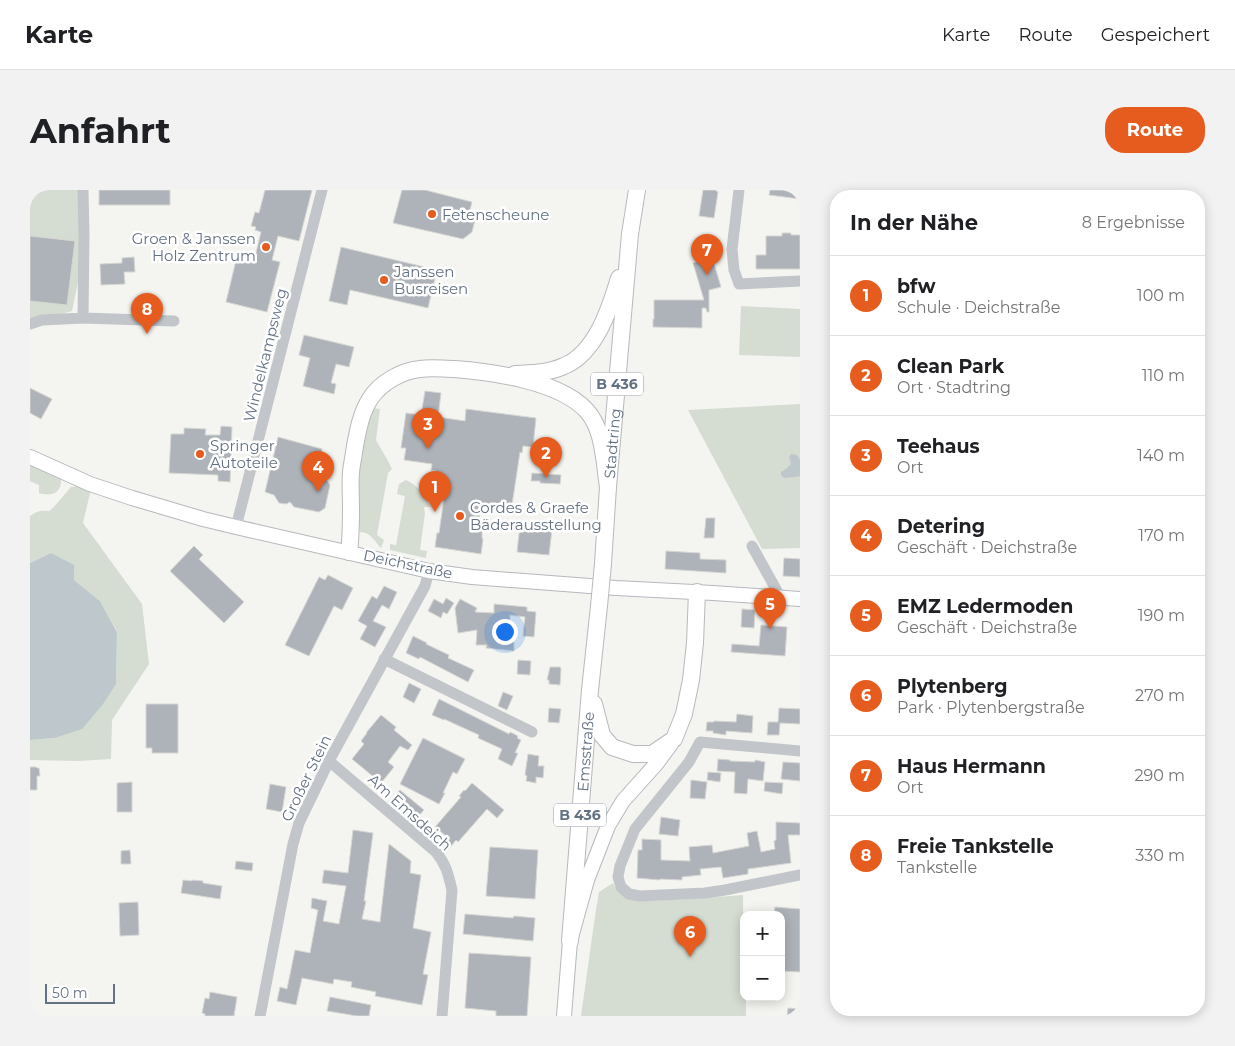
<!DOCTYPE html>
<html lang="de">
<meta charset="utf-8">
<style>
:root{--surface:#fff;--page:#f2f2f2;--text:#202124;--muted:#757577;--line:#e0e0e0;--accent:#e65c1f}
body{margin:0;font-family:Montserrat,sans-serif;background:var(--page);color:var(--text)}
.controls{position:absolute;right:15px;bottom:15px;display:grid;overflow:hidden;border-radius:10px;box-shadow:0 2px 12px #0003}
.controls button{width:45px;height:45px;display:grid;place-items:center;padding:0;border:0;border-bottom:1px solid var(--line);background:var(--surface);color:var(--text);font:25px sans-serif}
.scale{position:absolute;left:15px;bottom:12px;width:70px;box-sizing:border-box;padding-left:5px;border:2px solid #637282;border-top:0;font-size:14px;line-height:18px;white-space:nowrap;color:#637282;-webkit-text-stroke:4px #fff;paint-order:stroke}
.you{position:absolute;left:474px;top:441px;width:18px;height:18px;margin:-12px;border:4px solid #fff;border-radius:50%;background:#1a73e8;box-shadow:0 0 0 8px #1a73e833}
.badge{display:grid;place-items:center;width:32px;height:32px;border-radius:50%;background:var(--accent);color:#fff;font-size:16px;font-weight:700}
.pin{position:absolute;translate:-50% -41px;filter:drop-shadow(0 1px 2px #0008)}
.pin::after{content:'';position:absolute;top:26px;width:18px;height:15px;background:inherit;clip-path:polygon(0 0,100% 0,50% 100%)}
.list{margin:0;padding:0;list-style:none}
h2{display:flex;justify-content:space-between;align-items:center;height:65px;margin:0;padding:0 20px;font-size:21px}
h2 small{font-size:16px;font-weight:400;color:var(--muted)}
.list li{display:grid;grid-template-columns:32px 1fr auto;gap:15px;align-items:center;box-sizing:border-box;height:80px;padding:0 20px;border-top:1px solid var(--line)}
.list b{display:block;font-size:19px;white-space:nowrap}
.list p{margin:0;font-size:16px;white-space:nowrap;color:var(--muted)}
.list em{font-size:16px;font-style:normal;color:var(--muted)}
.map{position:relative;flex:none;width:770px;height:826px;overflow:hidden;border-radius:20px}
header{display:flex;align-items:center;gap:30px;box-sizing:border-box;height:70px;padding:0 25px;background:var(--surface);border-bottom:1px solid var(--line)}
header strong{font-size:24px}
nav{display:flex;gap:28px;margin-inline-start:auto;font-size:18px}
.intro{display:flex;align-items:center;justify-content:space-between;box-sizing:border-box;height:120px;padding:0 30px}
h1{margin:0;font-size:35px}
.button{padding:12px 22px;border-radius:20px;background:var(--accent);color:#fff;font-size:18px;font-weight:700}
main{display:flex;gap:30px;padding:0 30px}
aside{flex:1;background:var(--surface);border-radius:20px;box-shadow:0 2px 12px #0003}
.map>svg:first-child{display:block}
</style>
<header>
<strong>Karte</strong>
<nav><a>Karte</a><a>Route</a><a>Gespeichert</a></nav>
</header>
<div class="intro"><h1>Anfahrt</h1><a class="button">Route</a></div>
<main>
<div class="map">
<svg width="770" height="826" viewBox="0 0 770 826">
<rect width="100%" height="100%" fill="#f4f5f0"/>
<path fill="#d5dcd1" d="M0,0H49V87L42,121L0,133Z
M711,116L770,119V167L709,165Z
M770,214V358L732,359L658,220Z
M341,218L350,219L346,250L358,271L362,279L358,283L347,345L354,350L351,358C344,351 341,342 330,342L327,315V274Z
M0,275L31,288C32,303 22,307 9,303V295L0,291Z
M376,290C388,295 395,306 401,317H394L395,323L390,360L397,361L396,368L360,360V354L366,355L375,306L367,304L369,294Z
M54,296L61,299L53,333L112,414L119,474L82,530L81,569L49,571L0,570V550L24,548L86,493L87,441L70,411L44,390L21,363L0,373V326C7,321 10,320 19,321L23,318L41,297Z
M583,693L586,699L611,711L662,709L713,705L714,807H716V826H551L565,726L569,702Z"/>
<path fill="#bdc7cc" d="M761,264L767,265L770,270V286L765,287L754,288L751,285V282L756,279L761,274L759,267Z
M21,363L44,375V390L70,411L87,442L86,494L73,514L52,539L24,548L0,550V373Z"/>
<path fill="#adb3b9" stroke="#d6d6d3" d="M69,0H140V15H69Z
M235,0H282L269,51L248,46L242,70L250,72L237,122L196,112L208,62L225,67L231,42L225,40L226,37L221,36L225,22L229,23Z
M372,0H395L442,12L438,28L445,30L442,42L433,49L363,33Z
M673,0H686V1L688,2L684,28L669,26Z
M740,0H770V9L739,5Z
M752,43H761V45H770V79H726V65H736V46H752Z
M0,46L45,51L37,115L0,111Z
M311,57L407,80L398,118L320,100L317,115L299,111Z
M104,67L105,82H94L95,94L71,95L70,74L92,73V68Z
M682,67L691,97L679,100V122H677L676,118H672V138L623,137V129H624V110H674L663,73Z
M274,145L324,157L319,177L306,174L301,193L306,194L304,204L273,196L280,168L269,165Z
M0,198L22,209L11,229L0,223Z
M395,201L411,203L408,227L435,231L436,219L506,228L503,257L493,256L492,263L490,262L482,315L475,314V317L451,314L448,335H452V348L453,349L451,364L405,357L407,343H409L416,294H414L416,286L409,284L406,281L401,280L402,274L374,270L376,258H371L376,223L391,225Z
M191,236L202,237L200,292L188,291V285L139,283L141,244H154V238L176,239L175,245H190Z
M248,247L292,259L286,287L296,289L300,295L295,318L289,322L264,317L260,312L256,314L249,313L244,305L235,302Z
M502,283L531,285L530,294L510,293V291H501Z
M676,328H685L684,348H674Z
M490,335L522,339L519,365L487,362Z
M164,356L173,365L169,369L214,412L194,433L140,381Z
M636,361L670,363V369L696,370V383L635,379Z
M754,368L770,369V387L753,386Z
M298,385L323,398L312,420L304,416L279,466L255,455L289,387L295,390Z
M354,396L367,402L359,419L352,415L343,431L356,437L345,457L330,449L337,436L328,431L342,406L347,409Z
M416,408L424,413L417,424L413,422L411,428L398,421L404,409L413,414Z
M430,409L447,418L445,422L464,423V414L497,417V421L506,422L504,447L493,446L495,427L480,425V431L473,430L471,451L484,452V461L456,458L457,455H446L447,440L428,443L425,418Z
M712,419L725,420L724,438L711,437Z
M731,435L757,437L755,466L701,462L702,454L729,456Z
M383,446L397,453L396,454L419,465L418,468L444,480L438,492L390,467L389,469L376,463Z
M488,470L501,471L500,485L487,484Z
M520,477H530L531,479L530,495L519,494V490H517Z
M379,493L391,499L384,513L373,507Z
M473,502L483,506L477,520L468,516Z
M409,509L479,544L480,542L488,546L487,548L491,550L485,563H488L482,576L468,569L472,559L448,548L449,545L414,529V530L402,525Z
M116,514H148V563H122V558H116Z
M519,518L531,519L529,533L518,532Z
M749,518L770,519V534L750,533L749,545H737L738,532H748Z
M707,524L723,526L722,543L696,541V545L683,543V541H676L677,532H684V531L706,532Z
M351,525L366,537L364,540L382,555L378,560L370,556L358,572L364,577L351,593L322,569L334,554L331,551L337,543H336Z
M393,548L435,569L427,584L423,582L413,603H415L409,614L370,594Z
M498,564L509,566L508,576H514L513,588L506,587V593L496,591L497,586L495,585Z
M688,569L700,570V571L725,572V570L735,572L733,591L718,589L717,604L704,603L705,582L687,581Z
M753,572L770,573V591L751,589Z
M0,577H6L7,578H9L10,586H7V600H0Z
M678,582L691,583L690,592L677,590Z
M661,590L677,592L675,609L660,608Z
M102,592V622H87V593Z
M735,592L753,593L752,604L734,601Z
M442,593L474,620L467,628L457,619L428,652L426,650L418,660L410,653L416,646L405,637L431,607L429,606L434,600L435,601Z
M240,594L256,597L252,622L236,619Z
M370,600L394,620L383,632L359,612Z
M631,627L650,630L648,646L629,644Z
M746,632L770,633V645H758L761,673L718,679V684L693,688L691,677L670,679L671,685L652,687V690L630,689V690L607,688L608,660H612V649L631,650V670L660,671L659,657L682,655L683,663L719,656L717,643L727,641L731,662L745,659L744,651L746,650Z
M323,640L343,643L334,711H336L332,729L350,732L359,654L381,671L380,683L391,685L383,738L401,742L393,784L398,785L392,815L345,806L346,802L321,797L322,792L304,789L303,794L272,788L266,815L247,811L250,797L257,799L265,760L280,763L288,720L281,718L282,708L297,711L293,731L309,734L316,696L292,693L294,680L318,683Z
M460,657L508,660L505,709L456,706Z
M100,660L101,674H91V661Z
M206,671L223,673L222,681L205,679Z
M153,690L162,691V690L173,691V693L192,696L190,709L151,703Z
M108,712L109,745L90,746L89,713Z
M745,717L770,719V782L751,781V725H744Z
M435,724L483,728L484,726L505,728L503,751L433,744Z
M439,763L501,767L497,826H466V821L435,818Z
M180,802L207,807L204,826H175V824L172,823L175,808L179,809Z
M300,807L341,815L339,826H327L297,821Z
M758,818L770,819V826H757Z"/>
<g fill="none" stroke-linecap="round" stroke-linejoin="round">
<defs>
<path id="major" d="M0,267L60,294L102,308L173,329L206,337L399,381L442,387L586,398L683,403L770,409
M534,826L540,751L557,690L578,636L593,611L627,573L641,554"/>
<g id="highway">
<path d="M485,184C501,183 519,183 534,176C566,163 580,118 589,88"/>
<path d="M319,362C321,347 321,332 321,316C321,305 320,293 321,282C322,273 324,264 325,256C328,240 331,223 340,209C350,193 371,181 390,179C402,177 413,179 425,179C462,182 530,191 557,221C574,240 574,272 578,297"/>
<path id="s1" d="M573,374L578,297L600,44L607,0"/>
<path d="M564,514L572,545L582,557L603,564H622L644,549L654,524L661,490L665,453L667,402"/>
<path id="s2" d="M540,751L560,500L569,416"/>
</g>
</defs>
<use href="#major" stroke="#b5b9bd" stroke-width="16"/>
<use href="#highway" stroke="#b7b9bc" stroke-width="18"/>
<path stroke="#c2c5c9" stroke-width="11" d="M53,0L54,44L53,128
M709,0L702,59L704,80L709,94L770,91
M0,134L12,130L53,128L144,131
M206,337L292,0
M722,356L747,401L749,407
M354,469L502,542
M770,561L670,552L659,572L605,639L590,676L588,687L591,697L599,704L610,706L675,703L695,700L770,685
M299,571L406,662C417,676 418,684 422,700L412,826
M230,826L263,654L269,633L300,569L395,396L399,381"/>
<use href="#major" stroke="#fff" stroke-width="14"/>
<use href="#highway" stroke="#fff" stroke-width="16"/>
<defs>
<path id="highway-bridge" d="M569,416L573,374"/>
</defs>
<use href="#highway-bridge" stroke="#b7b9bc" stroke-width="18" stroke-linecap="butt"/>
<use href="#highway-bridge" stroke="#fff" stroke-width="16"/>
</g>
<g fill="#e65c1f" stroke="#fff" stroke-width="2">
<circle cx="402" cy="24" r="5"/>
<circle cx="236" cy="57" r="5"/>
<circle cx="354" cy="90" r="5"/>
<circle cx="170" cy="264" r="5"/>
<circle cx="430" cy="326" r="5"/>
</g>
<g text-anchor="middle" dominant-baseline="central" stroke-width="5" stroke-linejoin="round" paint-order="stroke">
<g fill="#fff" stroke="#929ca8" stroke-width="1">
<rect x="561" y="182.5" width="52" height="23" rx="4"/>
<rect x="524" y="613.5" width="52" height="23" rx="4"/>
</g>
<g font-size="14" font-weight="bold" fill="#637282">
<text x="587" y="194">B 436</text>
<text x="550" y="625">B 436</text>
</g>
<g font-size="15" fill="#637282" stroke="#fff" text-anchor="start">
<text x="412" y="24">Fetenscheune</text>
<text x="226" y="48" text-anchor="end">Groen &amp; Janssen<tspan x="226" dy="17">Holz Zentrum</tspan></text>
<text x="364" y="81">Janssen<tspan x="364" dy="17">Busreisen</tspan></text>
<text x="180" y="255">Springer<tspan x="180" dy="17">Autoteile</tspan></text>
<text x="440" y="317">Cordes &amp; Graefe<tspan x="440" dy="17">Bäderausstellung</tspan></text>
</g>
<g font-size="15" fill="#637282" stroke="#fff">
<text transform="translate(235 165) rotate(-76)">Windelkampsweg</text>
<text stroke="none"><textPath href="#s1" startOffset="121">Stadtring</textPath></text>
<text transform="translate(378 374) rotate(12)">Deichstraße</text>
<text stroke="none"><textPath href="#s2" startOffset="190">Emsstraße</textPath></text>
<text transform="translate(276 588) rotate(-64)">Großer Stein</text>
<text transform="translate(380 622) rotate(42)">Am Emsdeich</text>
</g>
</g>
</svg>
<div class="controls">
<button>+</button>
<button>−</button>
</div>
<div class="scale">50 m</div>
<div class="you"></div>
<div class="pin badge" style="left:405px;top:322px">1</div>
<div class="pin badge" style="left:516px;top:288px">2</div>
<div class="pin badge" style="left:398px;top:259px">3</div>
<div class="pin badge" style="left:288px;top:302px">4</div>
<div class="pin badge" style="left:740px;top:439px">5</div>
<div class="pin badge" style="left:660px;top:767px">6</div>
<div class="pin badge" style="left:677px;top:85px">7</div>
<div class="pin badge" style="left:117px;top:144px">8</div>
</div>
<aside>
<h2>In der Nähe<small>8 Ergebnisse</small></h2>
<ul class="list">
<li><span class="badge">1</span><div><b>bfw</b><p>Schule · Deichstraße</p></div><em>100 m</em></li>
<li><span class="badge">2</span><div><b>Clean Park</b><p>Ort · Stadtring</p></div><em>110 m</em></li>
<li><span class="badge">3</span><div><b>Teehaus</b><p>Ort</p></div><em>140 m</em></li>
<li><span class="badge">4</span><div><b>Detering</b><p>Geschäft · Deichstraße</p></div><em>170 m</em></li>
<li><span class="badge">5</span><div><b>EMZ Ledermoden</b><p>Geschäft · Deichstraße</p></div><em>190 m</em></li>
<li><span class="badge">6</span><div><b>Plytenberg</b><p>Park · Plytenbergstraße</p></div><em>270 m</em></li>
<li><span class="badge">7</span><div><b>Haus Hermann</b><p>Ort</p></div><em>290 m</em></li>
<li><span class="badge">8</span><div><b>Freie Tankstelle</b><p>Tankstelle</p></div><em>330 m</em></li>
</ul>
</aside>
</main>
